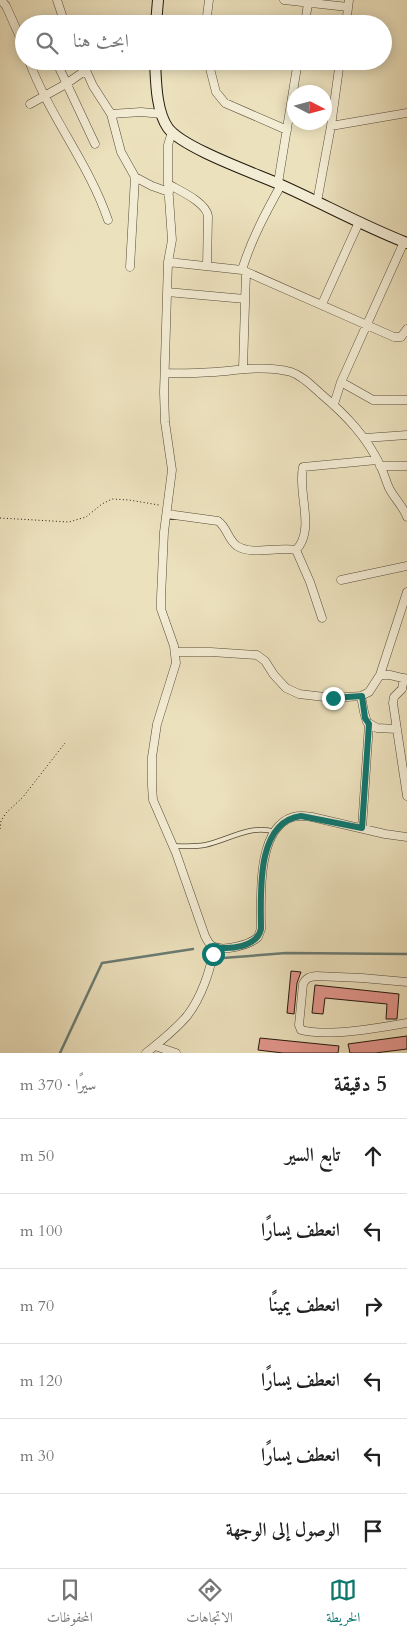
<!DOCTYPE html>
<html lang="ar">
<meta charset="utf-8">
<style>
:root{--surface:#fff;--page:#f6f6f6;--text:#222;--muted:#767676;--line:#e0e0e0;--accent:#0f766e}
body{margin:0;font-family:Cardo,Amiri,serif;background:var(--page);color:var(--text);direction:rtl}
.compass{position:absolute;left:287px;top:85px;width:45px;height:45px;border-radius:50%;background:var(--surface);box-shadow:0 2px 12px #0003;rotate:96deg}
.stop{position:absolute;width:15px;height:15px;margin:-11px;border:4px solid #0f766e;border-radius:50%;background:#fff}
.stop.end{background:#0f766e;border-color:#fff;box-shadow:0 1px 5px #0008}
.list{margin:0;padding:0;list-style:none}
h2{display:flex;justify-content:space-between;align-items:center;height:65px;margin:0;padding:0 20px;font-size:21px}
h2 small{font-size:16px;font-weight:400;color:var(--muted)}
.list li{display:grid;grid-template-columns:32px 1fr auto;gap:15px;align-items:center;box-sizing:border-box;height:75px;padding:0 20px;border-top:1px solid var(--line)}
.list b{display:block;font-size:19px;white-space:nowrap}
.list em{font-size:16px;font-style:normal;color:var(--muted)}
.icon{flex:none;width:28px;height:28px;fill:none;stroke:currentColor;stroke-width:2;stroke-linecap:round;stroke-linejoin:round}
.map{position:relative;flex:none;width:407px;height:1053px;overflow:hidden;direction:ltr}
.search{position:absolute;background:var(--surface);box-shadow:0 2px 12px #0003;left:15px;right:15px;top:15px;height:55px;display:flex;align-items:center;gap:12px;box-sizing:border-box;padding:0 18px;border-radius:28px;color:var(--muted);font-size:19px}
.sheet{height:515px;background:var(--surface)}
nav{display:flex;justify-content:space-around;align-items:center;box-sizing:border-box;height:70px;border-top:1px solid var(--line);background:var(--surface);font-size:14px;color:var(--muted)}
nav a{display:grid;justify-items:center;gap:2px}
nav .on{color:var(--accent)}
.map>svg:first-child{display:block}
</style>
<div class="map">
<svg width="407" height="1053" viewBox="0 0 407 1053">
<rect width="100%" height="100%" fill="#ece1bd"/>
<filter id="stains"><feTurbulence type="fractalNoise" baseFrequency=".004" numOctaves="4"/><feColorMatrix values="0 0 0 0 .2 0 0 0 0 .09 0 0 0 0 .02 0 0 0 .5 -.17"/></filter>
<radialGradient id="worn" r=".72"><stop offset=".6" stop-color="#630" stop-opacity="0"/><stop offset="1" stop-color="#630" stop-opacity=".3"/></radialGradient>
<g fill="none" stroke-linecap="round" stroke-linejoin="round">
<path stroke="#6a7b73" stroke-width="2.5" d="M223,958L286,953L407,954
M60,1053L102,963L193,949"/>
</g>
<path fill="#e4978e" stroke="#22190c" d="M291,971L301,972L297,983L294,1014L287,1013Z
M315,985L399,994L397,1019H386L387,1004L325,998L323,1014L312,1013Z
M407,1036V1049L375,1053H350L348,1044Z
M260,1038L339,1046L338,1053H283L258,1050Z"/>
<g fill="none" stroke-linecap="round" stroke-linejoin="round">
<defs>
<path id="lane" d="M173,846C184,846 195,847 205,845C229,840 250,824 275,832"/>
<path id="street" d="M1,0L6,6L24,46
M57,0L65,24
M284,0L348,7
M50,24L64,21
M206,24L209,0
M305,24L308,3
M346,24L349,0
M29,61C50,117 89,164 108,220
M56,61L95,144
M82,61L93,86L111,114L121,152L135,177L152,186L169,192
M208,61L216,92L225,103L287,130
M30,104L66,84L86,70
M111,114L141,112L162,114
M331,126L407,113
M172,132L168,145V184L172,240L168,262L164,392L165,422L172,470L164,532L161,597V609L174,646L176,663L157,724L152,757V786L153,800L176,853L205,936C207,940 209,944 212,946C223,952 250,945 258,937L261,929C261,899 256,828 293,817C300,815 306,816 312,817L385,834L407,837
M278,183L298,61
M168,184C180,191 206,202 208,216L207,266
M317,202L331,126L340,61
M168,262L242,270L394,337H401L407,329
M130,267L135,177
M242,270C251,240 266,212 281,185
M167,292L245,299
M322,304L359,222
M243,368L246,272
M166,373C182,374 199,373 215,372C239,370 266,365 291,372C303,376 312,386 321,394C346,415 367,437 381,467C384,474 386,481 389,488C394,498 403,506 407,517
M341,382L373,400H407
M334,404L341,382L404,242
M365,438L407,435
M380,466H407
M167,514L218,521C227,527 228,540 237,546C253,556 279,546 296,550L310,582L322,618
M296,550C316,530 297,492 303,467L377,460
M341,580L407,566
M175,652H211L257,655L265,661L274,675L286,688L299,694L333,698L361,696L369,692L380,675L407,592
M380,675H390L407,679
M404,678L402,689L394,697L393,703L407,796
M361,696L364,712L367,722L377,728L397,729
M362,828L369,724
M407,982L362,978L316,976C309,977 306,978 303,984L299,1025L301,1030C328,1037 379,1028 407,1023
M155,1046L176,1053
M146,1053C160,1042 175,1030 187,1016C201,998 211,970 214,947"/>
<path id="secondary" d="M156,24L158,0
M155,61C156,81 156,111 168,128C183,148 254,173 279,184C322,203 363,226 407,243"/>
</defs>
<use href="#lane" stroke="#544b38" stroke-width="5.5"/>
<use href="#street" stroke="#544b38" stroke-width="9"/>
<use href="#secondary" stroke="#22190c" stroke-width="12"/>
<path stroke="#22190c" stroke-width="1" stroke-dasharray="1 2.5" stroke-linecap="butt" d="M0,518L69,522L86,517L102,504L112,499L129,500L159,505
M0,829L1,821L6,813L23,797L65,743"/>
<use href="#lane" stroke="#f3ecd4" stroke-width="4"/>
<use href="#street" stroke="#f3ecd4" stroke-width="8"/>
<use href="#secondary" stroke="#f3ecd4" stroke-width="10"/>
</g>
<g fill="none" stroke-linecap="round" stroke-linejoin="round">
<path stroke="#0f766e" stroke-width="6" d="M213,954L214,947C230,950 257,947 261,929C261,895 255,822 301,816L362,828L369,724L365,718L362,696L333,698"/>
</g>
<rect width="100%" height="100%" filter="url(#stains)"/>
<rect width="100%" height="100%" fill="url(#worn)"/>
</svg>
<svg class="compass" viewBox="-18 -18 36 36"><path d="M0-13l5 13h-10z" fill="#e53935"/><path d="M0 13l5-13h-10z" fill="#767676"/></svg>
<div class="stop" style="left:213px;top:954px"></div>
<div class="stop end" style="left:333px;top:698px"></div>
<div class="search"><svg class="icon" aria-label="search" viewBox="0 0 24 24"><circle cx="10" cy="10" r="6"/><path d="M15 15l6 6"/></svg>ابحث هنا</div>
</div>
<section class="sheet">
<h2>5 دقيقة<small>سيرًا · 370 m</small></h2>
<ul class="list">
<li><svg class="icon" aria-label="ahead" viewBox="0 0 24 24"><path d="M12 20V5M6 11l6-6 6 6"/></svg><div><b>تابع السير</b></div><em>50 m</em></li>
<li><svg class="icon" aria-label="left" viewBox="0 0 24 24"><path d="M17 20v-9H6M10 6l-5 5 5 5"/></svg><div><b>انعطف يسارًا</b></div><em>100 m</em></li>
<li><svg class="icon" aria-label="right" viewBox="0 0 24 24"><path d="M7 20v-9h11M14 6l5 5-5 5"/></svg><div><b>انعطف يمينًا</b></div><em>70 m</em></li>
<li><svg class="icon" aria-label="left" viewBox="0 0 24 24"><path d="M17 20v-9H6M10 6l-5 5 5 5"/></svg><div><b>انعطف يسارًا</b></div><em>120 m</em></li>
<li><svg class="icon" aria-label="left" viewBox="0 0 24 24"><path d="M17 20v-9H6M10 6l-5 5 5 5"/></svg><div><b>انعطف يسارًا</b></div><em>30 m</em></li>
<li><svg class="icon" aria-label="arrive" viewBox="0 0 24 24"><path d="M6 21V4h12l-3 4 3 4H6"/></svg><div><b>الوصول إلى الوجهة</b></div></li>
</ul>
</section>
<nav>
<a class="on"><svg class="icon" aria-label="map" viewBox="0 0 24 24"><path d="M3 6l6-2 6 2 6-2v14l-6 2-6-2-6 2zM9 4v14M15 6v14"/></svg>الخريطة</a>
<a><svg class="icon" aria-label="directions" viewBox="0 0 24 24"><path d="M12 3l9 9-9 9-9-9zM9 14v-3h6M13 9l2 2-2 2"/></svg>الاتجاهات</a>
<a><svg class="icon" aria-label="saved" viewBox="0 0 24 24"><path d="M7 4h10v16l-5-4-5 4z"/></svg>المحفوظات</a>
</nav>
